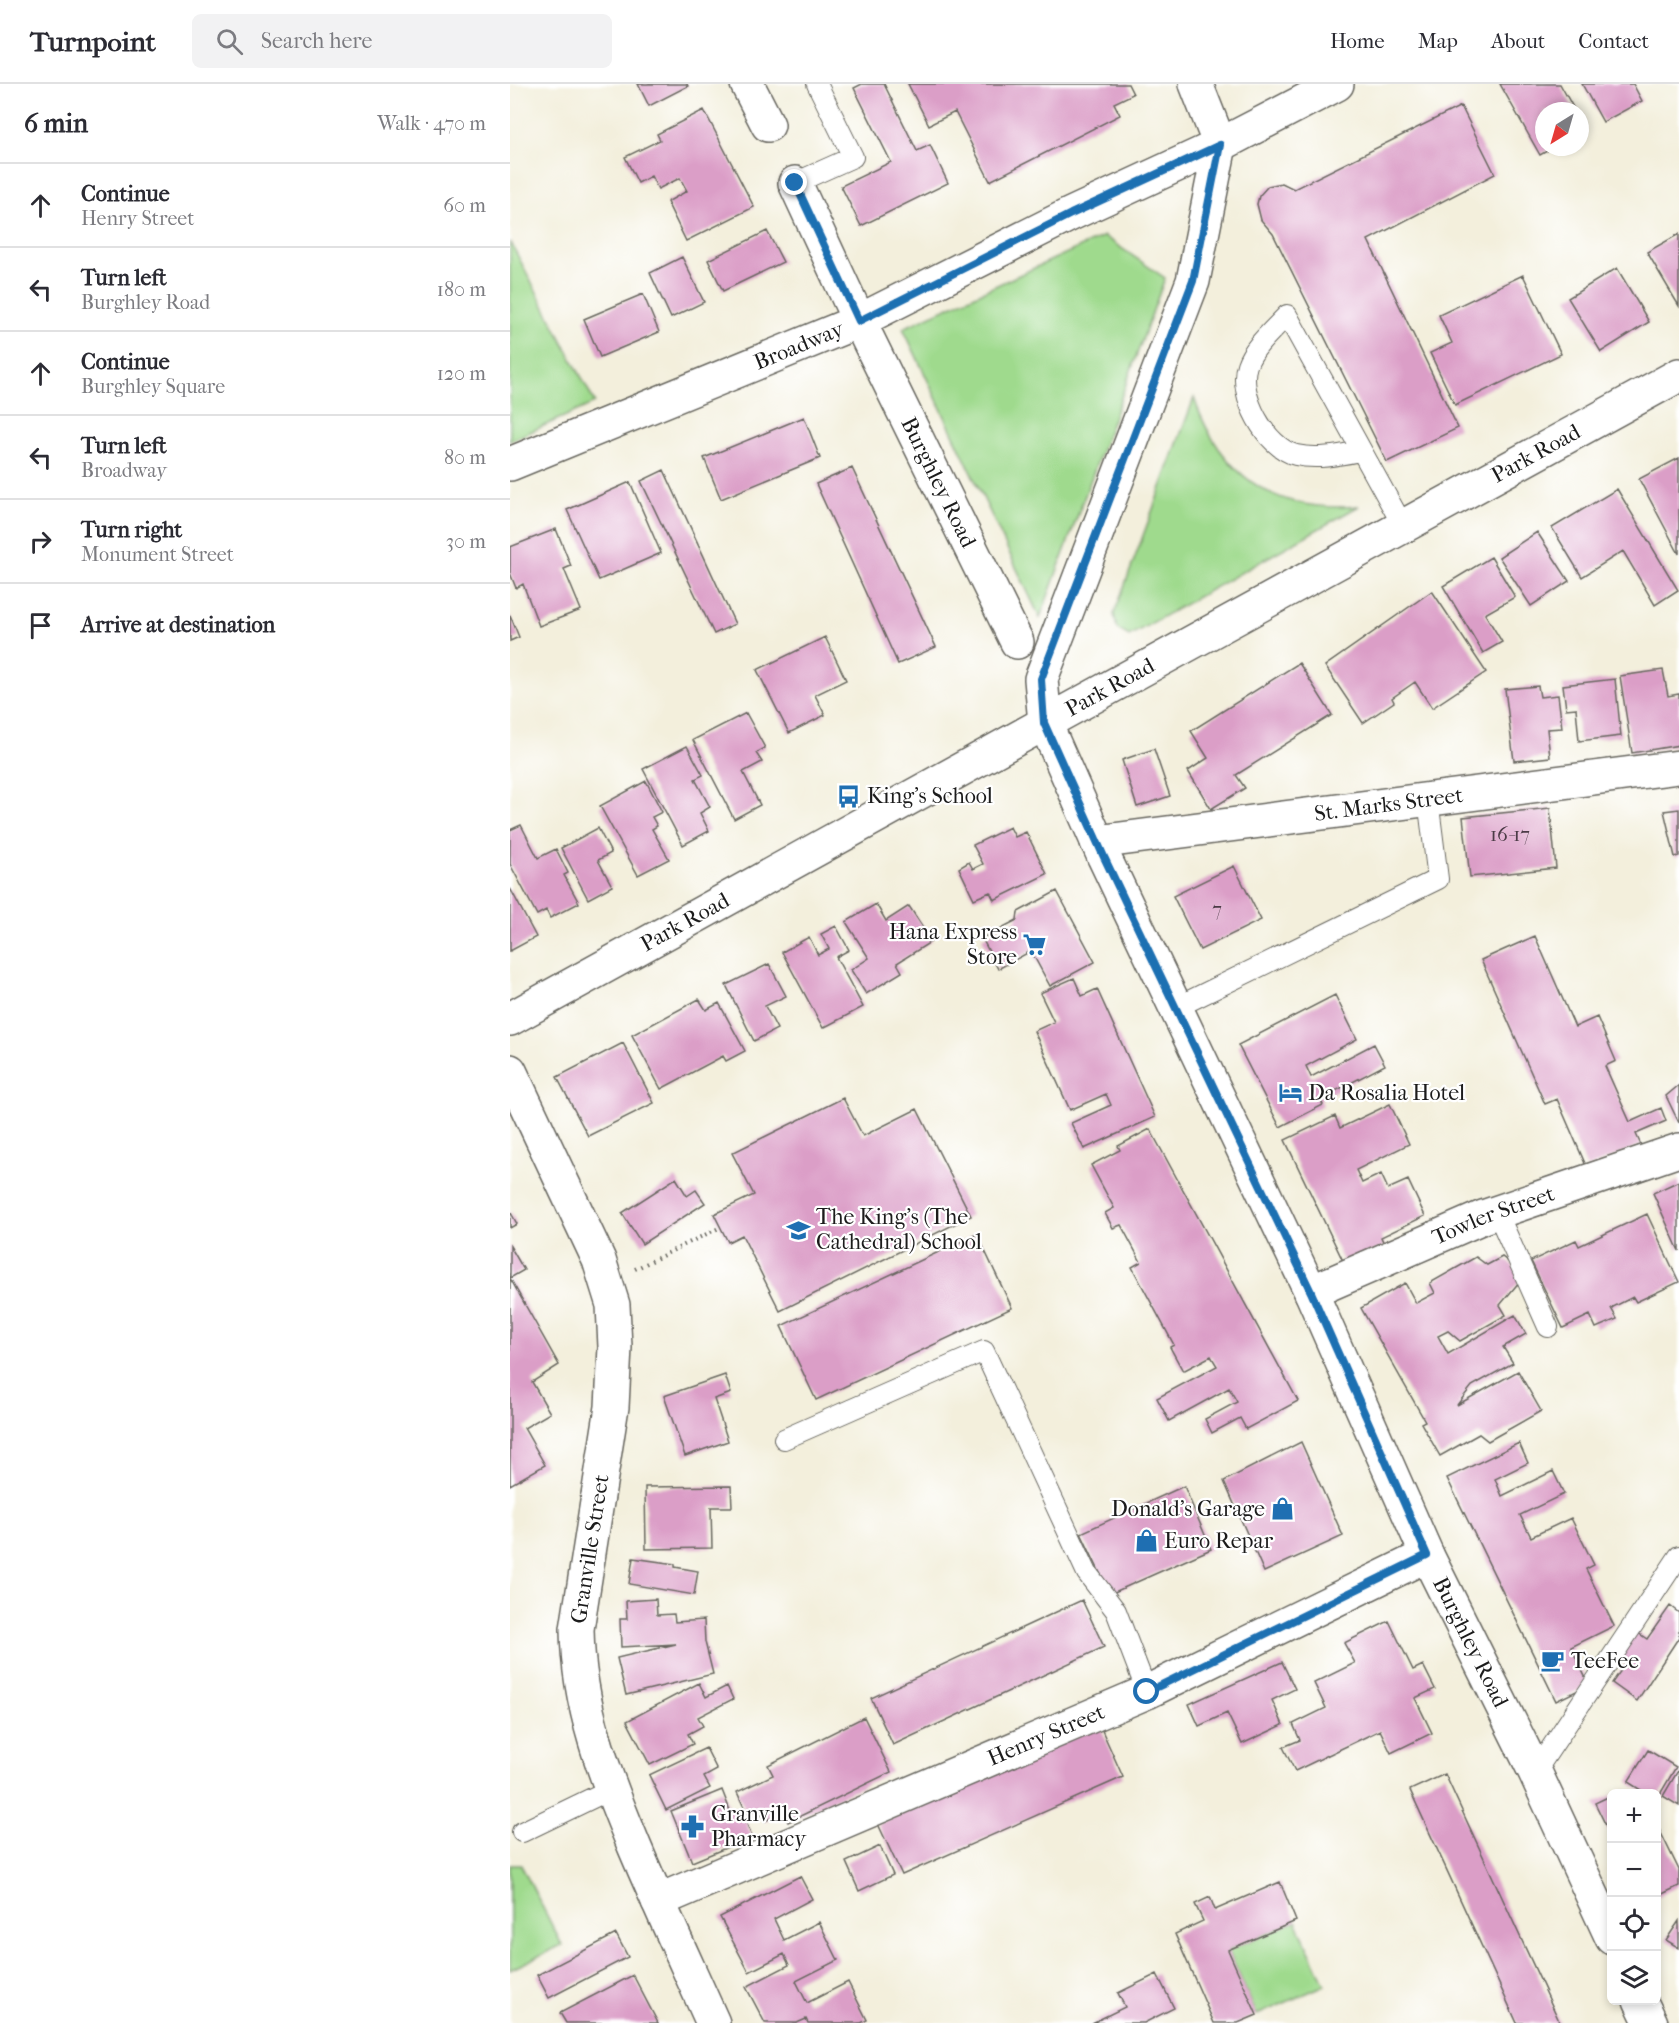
<!DOCTYPE html>
<meta charset="utf-8">
<style>
:root{--surface:#fff;--page:#f2f2f3;--text:#2b2b33;--muted:#7c7c81;--line:#e1e1e2}
body{margin:0;font-family:"IM FELL French Canon",serif;background:var(--page);color:var(--text)}
.controls{position:absolute;right:18px;bottom:18px;display:grid;overflow:hidden;border-radius:9px;box-shadow:0 3px 9px #0003}
.controls button{width:54px;height:54px;display:grid;place-items:center;padding:0;border:0;border-bottom:2px solid var(--line);background:var(--surface);color:var(--text);font:30px sans-serif}
.compass{position:absolute;left:1025px;top:18px;width:54px;height:54px;border-radius:50%;background:var(--surface);box-shadow:0 3px 9px #0003;rotate:217deg}
.stop{position:absolute;width:18px;height:18px;margin:-14px;border:4px solid #1f6fb2;border-radius:50%;background:#fff}
.stop.end{background:#1f6fb2;border-color:#fff;box-shadow:0 2px 6px #0008}
.list{margin:0;padding:0;list-style:none}
h2{display:flex;justify-content:space-between;align-items:center;height:78px;margin:0;padding:0 24px;font-size:26px}
h2 small{font-size:20px;font-weight:400;color:var(--muted)}
.list li{display:grid;grid-template-columns:39px 1fr auto;gap:18px;align-items:center;box-sizing:border-box;height:84px;padding:0 24px;border-top:2px solid var(--line)}
.list b{display:block;font-size:22px;white-space:nowrap}
.list p{margin:0;font-size:20px;white-space:nowrap;color:var(--muted)}
.list em{font-size:20px;font-style:normal;color:var(--muted)}
.icon{flex:none;width:33px;height:33px;fill:none;stroke:currentColor;stroke-width:2;stroke-linecap:round;stroke-linejoin:round}
.map{position:relative;flex:none;width:1169px;height:1939px;overflow:hidden}
header{display:flex;align-items:center;gap:36px;box-sizing:border-box;height:84px;padding:0 30px;background:var(--surface);border-bottom:2px solid var(--line)}
header strong{font-size:28px}
nav{display:flex;gap:33px;margin-inline-start:auto;font-size:21px}
.search{width:420px;height:54px;background:var(--page);display:flex;align-items:center;gap:15px;box-sizing:border-box;padding:0 21px;border-radius:9px;color:var(--muted);font-size:22px}
main{display:flex}
aside{flex:1;background:var(--surface)}
.map>svg:first-child{display:block}
</style>
<header>
<strong>Turnpoint</strong>
<div class="search"><svg class="icon" aria-label="search" viewBox="0 0 24 24"><circle cx="10" cy="10" r="6"/><path d="M15 15l6 6"/></svg>Search here</div>
<nav><a>Home</a><a>Map</a><a>About</a><a>Contact</a></nav>
</header>
<main>
<aside>
<h2>6 min<small>Walk · 470 m</small></h2>
<ul class="list">
<li><svg class="icon" aria-label="ahead" viewBox="0 0 24 24"><path d="M12 20V5M6 11l6-6 6 6"/></svg><div><b>Continue</b><p>Henry Street</p></div><em>60 m</em></li>
<li><svg class="icon" aria-label="left" viewBox="0 0 24 24"><path d="M17 20v-9H6M10 6l-5 5 5 5"/></svg><div><b>Turn left</b><p>Burghley Road</p></div><em>180 m</em></li>
<li><svg class="icon" aria-label="ahead" viewBox="0 0 24 24"><path d="M12 20V5M6 11l6-6 6 6"/></svg><div><b>Continue</b><p>Burghley Square</p></div><em>120 m</em></li>
<li><svg class="icon" aria-label="left" viewBox="0 0 24 24"><path d="M17 20v-9H6M10 6l-5 5 5 5"/></svg><div><b>Turn left</b><p>Broadway</p></div><em>80 m</em></li>
<li><svg class="icon" aria-label="right" viewBox="0 0 24 24"><path d="M7 20v-9h11M14 6l5 5-5 5"/></svg><div><b>Turn right</b><p>Monument Street</p></div><em>30 m</em></li>
<li><svg class="icon" aria-label="arrive" viewBox="0 0 24 24"><path d="M6 21V4h12l-3 4 3 4H6"/></svg><div><b>Arrive at destination</b></div></li>
</ul>
</aside>
<div class="map">
<svg width="1169" height="1939" viewBox="0 0 1169 1939">
<rect width="100%" height="100%" fill="#fff"/>
<filter id="ink" filterUnits="userSpaceOnUse"><feTurbulence type="fractalNoise" baseFrequency=".0167" numOctaves="2"/><feDisplacementMap in="SourceGraphic" scale="12" xChannelSelector="R" yChannelSelector="G"/><feConvolveMatrix kernelMatrix="1 2 1 2 8 2 1 2 1" color-interpolation-filters="sRGB"/></filter>
<filter id="wash" filterUnits="userSpaceOnUse"><feTurbulence type="fractalNoise" baseFrequency=".008" numOctaves="4" result="noise"/><feDisplacementMap in="SourceGraphic" scale="24" xChannelSelector="R" yChannelSelector="G"/><feGaussianBlur stdDeviation="1.35" result="paint"/><feColorMatrix in="noise" values="0 0 0 0 0 0 0 0 0 0 0 0 0 0 0 0 0 1.4 0 .05"/><feComposite in="paint" operator="in"/></filter>
<g filter="url(#wash)">
<rect width="100%" height="100%" fill="#f3efdc"/>
<path fill="#9fda8d" stroke="#5e7b54" stroke-width="1.5" d="M594,152L655,194L530,534L393,244Z
M0,157L85,319L0,357Z
M684,314C711,392 765,430 849,422L619,552L607,545L604,530Z
M0,1781H11L52,1861L0,1886Z
M786,1837L815,1901L747,1931L718,1866Z"/>
<g id="blocks">
<path fill="#db9ec7" d="M128,0H177L178,2L139,22Z
M352,0H374L407,67L420,61L438,99L351,142L331,102L381,78L344,4Z
M398,0H618L623,10L604,19L610,31L480,97L445,28L419,41Z
M990,0H1050L1065,27H1034V63H1044L1030,71Z
M1072,0H1123L1132,17L1093,38Z
M951,22L985,90L858,156L948,344L877,378L763,150L751,136L747,120L749,112L758,102L772,99L784,105Z
M194,26L244,123L176,157L157,118L177,107L170,94L148,105L141,92L128,99L115,73L150,56L147,50Z
M257,147L273,178L213,207L198,176Z
M1169,150V222L1137,168Z
M172,173L194,218L161,234L140,189Z
M1107,184L1139,238L1091,268L1058,214Z
M1013,191L1051,270L945,321L920,269L942,259L929,231Z
M133,210L149,248L90,273L74,235Z
M294,333L310,374L211,415L194,374Z
M1169,374V470L1129,395Z
M342,384L426,563L388,580L306,400Z
M154,386L225,540L204,550L131,397Z
M120,398L151,469L89,496L57,426Z
M1107,405L1168,506L1145,521L1113,467L1072,493L1042,444Z
M46,445L61,482L54,485L71,526L29,542L13,500L6,504L0,489V463Z
M1027,448L1059,497L1021,522L989,473Z
M981,473L1005,513L975,530L992,558L973,569L933,502Z
M922,507L976,588L922,624L905,598L882,614L884,618L853,639L815,582Z
M0,531L9,553L0,557Z
M315,553L336,596L305,611L315,631L279,649L247,586Z
M789,579L822,631L726,691L735,704L701,725L678,687L698,674L681,647Z
M1153,586L1158,612L1169,610V661L1122,669L1110,592Z
M1105,595L1111,652L1069,657L1066,624L1056,625L1053,601Z
M1028,602L1030,613L1048,611L1052,644L1037,645L1040,673L1004,677L995,605Z
M236,629L255,664L246,669L252,678L233,688L250,721L224,735L183,656Z
M177,662L193,691L185,695L200,723L190,729L199,747L173,761L133,685Z
M644,665L660,712L627,723L612,676Z
M136,697L152,728L142,733L147,742L142,745L159,775L128,791L90,722Z
M1040,724L1046,784L960,793L953,733Z
M1169,725V772L1165,773L1154,727Z
M11,741L28,774L46,765L58,789L54,791L69,819L40,834L36,826L27,831L0,780V746Z
M500,743L505,753L516,748L537,790L484,816L480,808L464,815L449,784L459,778L463,785L473,780L463,761Z
M88,744L101,769L88,776L102,802L78,815L51,764Z
M724,782L751,836L690,866L663,812Z
M0,804L26,853L0,867Z
M547,807L585,878L540,902L521,867L488,885L472,854L507,836L508,828Z
M366,820L376,837L399,822L422,857L387,879L392,888L356,910L341,886L359,874L336,838Z
M326,842L339,866L326,873L353,923L313,944L272,868L299,853L308,871L319,865L311,850Z
M1025,852L1065,943L1087,933L1106,977L1095,982L1120,1038L1151,1024L1156,1037L1126,1050L1131,1061L1077,1084L1047,1015L1035,1020L971,876Z
M259,880L276,912L255,922L267,945L244,957L216,901Z
M564,894L572,912L587,905L645,1033L574,1065L561,1039L601,1021L596,1010L560,1026L524,947L544,938L530,909Z
M825,911L847,955L796,982L801,993L864,960L875,981L810,1015L813,1021L770,1043L728,961Z
M189,915L196,926L209,919L235,967L216,977L213,972L151,1005L122,951Z
M113,959L144,1019L78,1052L47,993Z
M1169,1001V1039L1156,1012Z
M333,1014L353,1052L407,1025L461,1132L270,1227L232,1151L218,1158L204,1130L244,1111L222,1069Z
M880,1020L899,1060L846,1086L852,1099L871,1090L878,1105L898,1096L915,1132L871,1153L875,1162L835,1181L775,1056L825,1032L830,1044Z
M640,1045L788,1317L736,1345L730,1334L702,1349L695,1335L727,1318L719,1304L659,1337L647,1314L707,1282L701,1272L673,1287L660,1263L664,1261L622,1183L631,1178L611,1141L603,1144L595,1129L604,1124L581,1081L610,1066L608,1062Z
M166,1094L177,1112L186,1106L195,1119L132,1160L112,1129Z
M1169,1097V1167L1143,1109Z
M0,1127L7,1140L0,1144Z
M1137,1130L1169,1198L1126,1218L1123,1213L1101,1224L1107,1235L1086,1244L1080,1231L1053,1244L1021,1177L1066,1156L1069,1162Z
M467,1150L502,1224L306,1316L271,1242Z
M0,1162L14,1186L0,1194L49,1281L22,1298L40,1329L14,1344L35,1381L0,1401Z
M966,1173L977,1181L992,1173L1015,1191L990,1221L996,1231L950,1257L938,1247L928,1252L938,1270L1005,1231L1016,1250L993,1263L1003,1279L962,1302L947,1321L1008,1287L1031,1327L978,1357L969,1350L930,1372L911,1339L915,1337L851,1224L895,1199L906,1219L925,1209L920,1199Z
M215,1291L221,1309L204,1315L218,1357L175,1372L154,1312Z
M791,1358L833,1452L754,1488L714,1397Z
M1009,1359L1018,1379L985,1395L992,1412L1043,1387L1054,1410L1010,1431L1021,1453L1061,1434L1084,1481L1076,1485L1104,1542L1061,1563L1079,1601L1046,1617L937,1394Z
M221,1402L222,1423H201L202,1464L136,1465L135,1403Z
M674,1402L701,1465L600,1510L571,1449Z
M123,1474L165,1480V1483L188,1487L184,1511L119,1500Z
M146,1515L147,1531L164,1530L165,1538L194,1536L195,1558L203,1590L116,1611L107,1574L166,1560L111,1563L110,1535H117L116,1517Z
M572,1516L594,1563L383,1661L361,1614Z
M1160,1522L1169,1529V1553L1127,1617L1102,1599L1116,1579L1107,1572L1125,1547L1137,1555Z
M879,1537L903,1586L913,1581L925,1605L905,1614L922,1649L881,1669L870,1646L785,1687L773,1663L790,1656L783,1640L816,1624L804,1599L845,1579L834,1559Z
M772,1578L785,1605L762,1616L773,1641L732,1660L717,1629L689,1642L679,1620Z
M189,1599L196,1613L217,1602L223,1615L188,1633L193,1642L178,1650L183,1660L140,1681L117,1637Z
M354,1633L381,1688L278,1738L273,1728L255,1737L248,1724L237,1730L227,1708L263,1691L258,1681Z
M590,1642L613,1693L392,1791L368,1740Z
M196,1664L207,1686L194,1693L200,1704L156,1726L139,1691Z
M1138,1666L1166,1683L1146,1717V1710H1137L1118,1698Z
M1169,1685V1722L1153,1712Z
M935,1690L1050,1939H1007L900,1706Z
M212,1706L221,1729L231,1725L242,1753L182,1778L161,1727Z
M1102,1711V1754L1085,1719Z
M1149,1745L1169,1786V1802L1146,1813V1746Z
M370,1762L383,1791L349,1807L336,1778Z
M290,1792L302,1815L264,1835L274,1856L309,1838L328,1876L286,1897L297,1919L338,1898L357,1936L351,1939H298L296,1935L287,1939H255L236,1903L279,1881L274,1870L239,1888L210,1833Z
M770,1798L786,1837L718,1866L747,1931L728,1939H704L665,1850L693,1837L685,1820L700,1813L705,1826Z
M1169,1837V1864L1156,1856Z
M106,1850L118,1873L39,1914L27,1891Z
M647,1890L664,1924L634,1939H582L615,1923L608,1909Z
M123,1891L148,1939H56L50,1929Z"/>
</g>
</g>
<g filter="url(#ink)">
<use href="#blocks" fill-opacity="0" stroke="#67665f" stroke-width="1.5"/>
<g fill="none" stroke-linecap="round" stroke-linejoin="round">
<defs>
<path id="service" d="M285,99L343,73L307,0
M850,367C830,371 807,376 786,371C756,364 727,310 737,281C743,263 764,245 777,231L893,442
M665,924L928,795L918,715
M987,1128L1038,1243
M274,1355L474,1267L577,1489L606,1527L637,1608
M1025,1688L1169,1472
M12,1748L101,1705"/>
<g id="minor">
<path d="M237,0L258,41"/>
<path d="M710,61L827,0"/>
<path id="s1" d="M285,99L349,237L507,558"/>
<path id="s2" d="M535,639L1169,291"/>
<path id="s3" d="M587,758L1169,683"/>
<path d="M0,987L89,1176L103,1221L105,1263L102,1323L67,1545C68,1624 95,1692 125,1764C150,1823 177,1881 203,1939"/>
<path id="s4" d="M801,1208L973,1133L1169,1066"/>
<path id="s5" d="M148,1817L637,1608L917,1471"/>
</g>
<g id="tertiary">
<path d="M686,0L710,61"/>
<path id="s6" d="M710,61L683,197L531,595L535,639L594,773L801,1208L917,1471L1025,1688L1102,1854"/>
<path id="s7" d="M0,380L349,237L561,130L710,61"/>
<path id="s8" d="M0,935L535,639"/>
<path d="M1130,1916L1141,1939"/>
</g>
</defs>
<use href="#service" stroke="#67665f" stroke-width="22"/>
<use href="#minor" stroke="#67665f" stroke-width="36"/>
<use href="#tertiary" stroke="#67665f" stroke-width="36"/>
<path stroke="#67665f" stroke-width="4" stroke-dasharray="1.5 4.5" stroke-linecap="butt" d="M125,1185L211,1143"/>
<use href="#service" stroke="#fff" stroke-width="20"/>
<use href="#minor" stroke="#fff" stroke-width="33"/>
<use href="#tertiary" stroke="#fff" stroke-width="33"/>
</g>
</g>
<g fill="none" stroke-linecap="round" stroke-linejoin="round" filter="url(#ink)">
<path stroke="#1f6fb2" stroke-width="8" d="M285,99L349,237L561,130L710,61L683,197L531,595L534,639L594,773L801,1208L917,1471L637,1608"/>
</g>
<defs>
<symbol id="bus-bare" viewBox="-9 -9 18 18"><path d="M-5-6H5V4H4V6H2V4H-2V6H-4V4H-5ZM-3.5-4V0h7V-4ZM-3.5 1.2v1.5H-2V1.2ZM2 1.2v1.5H3.5V1.2Z" fill="#1f6fb2" stroke="#fff" stroke-width="2.5" paint-order="stroke"/></symbol>
<symbol id="supermarket-bare" viewBox="-9 -9 18 18"><path d="M-6-5.5h2.5l.6 2H6L4.5 2H-2.5L-4.4-4H-6ZM-1.5 3.2a1.3 1.3 0 1 0 .1 0ZM3 3.2a1.3 1.3 0 1 0 .1 0Z" fill="#1f6fb2" stroke="#fff" stroke-width="2.5" paint-order="stroke"/></symbol>
<symbol id="hotel-bare" viewBox="-9 -9 18 18"><path d="M-6-4.5h1.5V1H6V5H4.5V3h-9V5H-6ZM-4 0a1.8 1.8 0 1 1 3.6 0ZM.5 0V-2.5h3Q6-2.5 6 0Z" fill="#1f6fb2" stroke="#fff" stroke-width="2.5" paint-order="stroke"/></symbol>
<symbol id="school-bare" viewBox="-9 -9 18 18"><path d="M0-5L7-2L0 1L-7-2ZM-4 1L0 2.5L4 1V4Q0 6-4 4Z" fill="#1f6fb2" stroke="#fff" stroke-width="2.5" paint-order="stroke"/></symbol>
<symbol id="shop-bare" viewBox="-9 -9 18 18"><path d="M-5-2.5h2.3a2.7 3.5 0 0 1 5.4 0H5L5.5 6h-11ZM-1.5-2.5h3a1.5 2.3 0 0 0-3 0Z" fill="#1f6fb2" stroke="#fff" stroke-width="2.5" paint-order="stroke"/></symbol>
<symbol id="cafe-bare" viewBox="-9 -9 18 18"><path d="M-5.5-4.5H6V0H3Q3 3.5 0 3.5H-2.5Q-5.5 3.5-5.5 0ZM3-3.2v2h1.7v-2ZM-6 4.5H4V6H-6Z" fill="#1f6fb2" stroke="#fff" stroke-width="2.5" paint-order="stroke"/></symbol>
<symbol id="pharmacy-bare" viewBox="-9 -9 18 18"><path d="M-2-6h4v4h4v4h-4v4h-4v-4h-4v-4h4Z" fill="#1f6fb2" stroke="#fff" stroke-width="2.5" paint-order="stroke"/></symbol>
</defs>
<g fill-rule="evenodd">
<use href="#bus-bare" x="322" y="696" width="33" height="33"/>
<use href="#supermarket-bare" x="508" y="844" width="33" height="33"/>
<use href="#hotel-bare" x="764" y="992" width="33" height="33"/>
<use href="#school-bare" x="272" y="1130" width="33" height="33"/>
<use href="#shop-bare" x="756" y="1408" width="33" height="33"/>
<use href="#shop-bare" x="620" y="1440" width="33" height="33"/>
<use href="#cafe-bare" x="1026" y="1560" width="33" height="33"/>
<use href="#pharmacy-bare" x="166" y="1726" width="33" height="33"/>
</g>
<g text-anchor="middle" dominant-baseline="central" stroke-width="4.5" stroke-linejoin="round" paint-order="stroke">
<g font-size="20" fill="#4c3c47">
<text x="1000" y="750">16-17</text>
<text x="707" y="825">7</text>
</g>
<g font-size="22" fill="#1c1c1c" stroke="#fff">
<text stroke="none"><textPath href="#s7" startOffset="312">Broadway</textPath></text>
<text stroke="none"><textPath href="#s2" startOffset="560">Park Road</textPath></text>
<text stroke="none"><textPath href="#s1" startOffset="332">Burghley Road</textPath></text>
<text stroke="none"><textPath href="#s2" startOffset="74">Park Road</textPath></text>
<text stroke="none"><textPath href="#s3" startOffset="294">St. Marks Street</textPath></text>
<text stroke="none"><textPath href="#s8" startOffset="200">Park Road</textPath></text>
<text stroke="none"><textPath href="#s4" startOffset="198">Towler Street</textPath></text>
<text transform="translate(80 1465) rotate(-81)">Granville Street</text>
<text stroke="none"><textPath href="#s6" startOffset="1622">Burghley Road</textPath></text>
<text stroke="none"><textPath href="#s5" startOffset="422">Henry Street</textPath></text>
</g>
<g font-size="22" fill="#1c1c1c" stroke="#fff" text-anchor="start">
<text x="357" y="712">King's School</text>
<text x="507" y="848" text-anchor="end">Hana Express<tspan x="507" dy="25">Store</tspan></text>
<text x="798" y="1009">Da Rosalia Hotel</text>
<text x="306" y="1133">The King's (The<tspan x="306" dy="25">Cathedral) School</tspan></text>
<text x="755" y="1425" text-anchor="end">Donald's Garage</text>
<text x="654" y="1457">Euro Repar</text>
<text x="1061" y="1577">TeeFee</text>
<text x="201" y="1730">Granville<tspan x="201" dy="25">Pharmacy</tspan></text>
</g>
</g>
</svg>
<div class="controls">
<button>+</button>
<button>−</button>
<button><svg class="icon" aria-label="locate" viewBox="0 0 24 24"><circle cx="12" cy="12" r="6"/><path d="M12 2v4M12 18v4M2 12h4M18 12h4"/></svg></button>
<button><svg class="icon" aria-label="layers" viewBox="0 0 24 24"><path d="M12 4l9 5-9 5-9-5zM3 14l9 5 9-5"/></svg></button>
</div>
<svg class="compass" viewBox="-18 -18 36 36"><path d="M0-13l5 13h-10z" fill="#e53935"/><path d="M0 13l5-13h-10z" fill="#7c7c81"/></svg>
<div class="stop" style="left:637px;top:1608px"></div>
<div class="stop end" style="left:285px;top:99px"></div>
</div>
</main>
